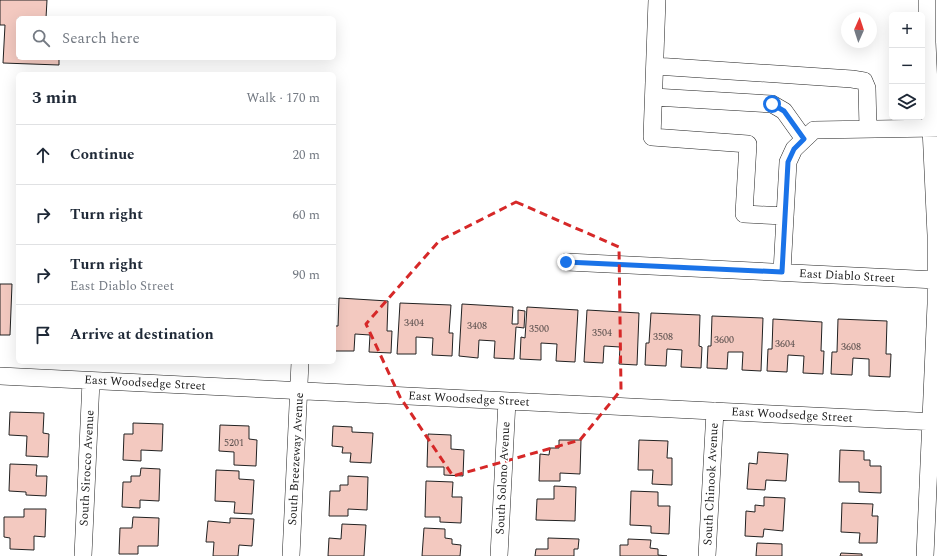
<!DOCTYPE html>
<meta charset="utf-8">
<style>
:root{--surface:#fff;--page:#f2f2f3;--text:#1f2937;--muted:#747a83;--line:#e0e1e3}
body{margin:0;font-family:Spectral,serif;background:var(--page);color:var(--text)}
.controls{position:absolute;right:12px;top:12px;display:grid;overflow:hidden;border-radius:6px;box-shadow:0 4px 16px #0002}
.controls button{width:36px;height:36px;display:grid;place-items:center;padding:0;border:0;border-bottom:1px solid var(--line);background:var(--surface);color:var(--text);font:20px sans-serif}
.compass{position:absolute;left:841px;top:12px;width:36px;height:36px;border-radius:50%;background:var(--surface);box-shadow:0 4px 16px #0002;rotate:3deg}
.stop{position:absolute;width:12px;height:12px;margin:-9px;border:3px solid #1a73e8;border-radius:50%;background:#fff}
.stop.end{background:#1a73e8;border-color:#fff;box-shadow:0 1px 4px #0008}
.list{margin:0;padding:0;list-style:none}
h2{display:flex;justify-content:space-between;align-items:center;height:52px;margin:0;padding:0 16px;font-size:17px}
h2 small{font-size:13px;font-weight:400;color:var(--muted)}
.list li{display:grid;grid-template-columns:26px 1fr auto;gap:12px;align-items:center;box-sizing:border-box;height:60px;padding:0 16px;border-top:1px solid var(--line)}
.list b{display:block;font-size:15px;white-space:nowrap}
.list p{margin:0;font-size:13px;white-space:nowrap;color:var(--muted)}
.list em{font-size:13px;font-style:normal;color:var(--muted)}
.icon{flex:none;width:22px;height:22px;fill:none;stroke:currentColor;stroke-width:2;stroke-linecap:round;stroke-linejoin:round}
.map{position:relative;flex:none;width:937px;height:556px;overflow:hidden}
.search{position:absolute;background:var(--surface);box-shadow:0 4px 16px #0002;left:16px;top:16px;width:320px;height:44px;display:flex;align-items:center;gap:10px;box-sizing:border-box;padding:0 14px;border-radius:6px;color:var(--muted);font-size:15px}
.panel{position:absolute;background:var(--surface);box-shadow:0 4px 16px #0002;left:16px;top:72px;width:320px;height:292px;border-radius:6px}
.map>svg:first-child{display:block}
</style>
<div class="map">
<svg width="937" height="556" viewBox="0 0 937 556">
<rect width="100%" height="100%" fill="#fff"/>
<path fill="#f3c9c0" stroke="#222" d="M0,0H47L46,18H18V58H59V65L3,63L5,25H0Z
M0,284H12L10,335H0Z
M339,298L388,301L387,331H392L391,353L369,352L370,335L355,334L354,351H334V326H338Z
M400,303L451,305L449,333H453L452,356L432,355L433,338L416,337V354H397Z
M462,304L513,307L512,324H518V310L525,311L524,328L516,327L514,359L494,358L495,341L479,340L478,358L459,356Z
M527,307L578,310L575,362L556,361L557,344L541,343V360L520,359L521,337L525,338Z
M587,310L639,313L637,365L619,364L620,347L604,346L603,363L584,362Z
M651,313L700,315L699,346L702,347L701,368L681,367L682,350L667,349L666,366L645,365L646,343H649Z
M712,316L763,318L761,371L742,370L743,352H728L727,369L707,368L708,346H711Z
M773,319L822,322L821,351H824L823,374L803,373L804,356L788,355L787,372L767,371L768,349H772Z
M838,319L887,321L886,354H891L890,377L869,376V359L853,358L852,375L831,374L832,352H837Z
M10,412L44,413L43,433L49,434L48,457L26,456L27,436L9,435Z
M133,423L163,424L162,451L141,450V461L123,460L124,434H133Z
M220,425L249,426V439L257,440L256,466L234,465V452L219,451Z
M333,426L352,427V432L373,433L371,463L350,462L351,453H342L343,447L332,446Z
M428,434L451,435V449L464,450L463,476L444,475V467H427Z
M559,440H581L580,474L560,473V481H539L540,454L549,455L550,448H559Z
M639,440L668,441L667,458H672V485L652,484L653,470H638Z
M840,450L864,451V460H870V466H881V493L859,492V482H839Z
M758,452L788,454L786,481L766,480L765,490L747,489L749,463L757,464Z
M10,464L37,465L36,476H47L46,496L26,495V492L9,491Z
M141,468L160,469L159,501L140,500V508L122,507L123,482H131V476H140Z
M216,470L239,471V479L254,480L252,514L234,513L235,502L215,501Z
M348,476L368,477L367,510L348,509V516H329L330,491H340V485H348Z
M426,481L453,482L452,497H462L461,523L440,522V517H425Z
M554,486L576,487L575,521L536,520L537,499H554Z
M631,491L658,492V506H670L669,534L651,533V526L630,525Z
M764,497L785,498L783,531L764,529L763,537L745,536L746,511L755,512V505L764,506Z
M842,503L873,504L872,516H878L877,543H859L860,533L841,532Z
M24,509H46L45,537L34,536V550L10,549V538L4,537V517H24Z
M133,517L159,518L158,546H138V554H119L120,528H132Z
M230,518L254,519L252,546L239,545L238,556H213L214,542H206L208,521L230,523Z
M342,524L366,525L364,556H328L329,538L341,539Z
M424,528L445,529V538L452,539V544L461,545L460,556H422Z
M548,538L579,539L578,549H574V556H535L536,549H548Z
M628,539L651,540L650,548L658,549V555L667,556H620V545H628Z
M757,543L782,544V556H756Z
M841,553L862,554V556H840Z"/>
<g fill="none" stroke-linecap="round" stroke-linejoin="round">
<defs>
<path id="minor" d="M657,0L652,137L748,144L744,214L785,216
M655,66L852,79L864,81L867,88L868,128
M654,97L772,104L784,111L804,139
M567,262L936,280
M782,272L788,162L794,149L814,130L937,128
M0,376L937,422
M83,556L91,381
M291,556L300,362
M499,556L507,401
M707,556L715,411
M925,556L936,304V235L927,42V0"/>
</defs>
<use href="#minor" stroke="#222" stroke-width="18"/>
<use href="#minor" stroke="#fff" stroke-width="17"/>
</g>
<g fill="none" stroke-linecap="round" stroke-linejoin="round">
<path stroke="#1a73e8" stroke-width="5" d="M566,262L782,272L788,162L794,149L804,139L784,111L772,104"/>
</g>
<path fill="none" stroke="#d62828" stroke-width="3" stroke-dasharray="8 5" stroke-linejoin="round" d="M516,202L619,247L621,390L580,440L453,476L400,397L366,324L439,241Z"/>
<g text-anchor="middle" dominant-baseline="central" stroke-width="3" stroke-linejoin="round" paint-order="stroke">
<g font-size="10" fill="#564c4a">
<text x="414" y="323">3404</text>
<text x="477" y="326">3408</text>
<text x="539" y="329">3500</text>
<text x="602" y="333">3504</text>
<text x="663" y="337">3508</text>
<text x="724" y="340">3600</text>
<text x="785" y="344">3604</text>
<text x="851" y="347">3608</text>
<text x="234" y="443">5201</text>
</g>
<g font-size="12" fill="#222" stroke="#fff">
<text transform="translate(847 276) rotate(3)">East Diablo Street</text>
<text transform="translate(145 383) rotate(3)">East Woodsedge Street</text>
<text transform="translate(469 399) rotate(3)">East Woodsedge Street</text>
<text transform="translate(792 415) rotate(3)">East Woodsedge Street</text>
<text transform="translate(296 459) rotate(-87)">South Breezeway Avenue</text>
<text transform="translate(87 468) rotate(-87)">South Sirocco Avenue</text>
<text transform="translate(503 478) rotate(-87)">South Solono Avenue</text>
<text transform="translate(711 484) rotate(-87)">South Chinook Avenue</text>
</g>
</g>
</svg>
<div class="controls">
<button>+</button>
<button>−</button>
<button><svg class="icon" aria-label="layers" viewBox="0 0 24 24"><path d="M12 4l9 5-9 5-9-5zM3 14l9 5 9-5"/></svg></button>
</div>
<svg class="compass" viewBox="-18 -18 36 36"><path d="M0-13l5 13h-10z" fill="#e53935"/><path d="M0 13l5-13h-10z" fill="#747a83"/></svg>
<div class="stop" style="left:772px;top:104px"></div>
<div class="stop end" style="left:566px;top:262px"></div>
<div class="search"><svg class="icon" aria-label="search" viewBox="0 0 24 24"><circle cx="10" cy="10" r="6"/><path d="M15 15l6 6"/></svg>Search here</div>
<section class="panel">
<h2>3 min<small>Walk · 170 m</small></h2>
<ul class="list">
<li><svg class="icon" aria-label="ahead" viewBox="0 0 24 24"><path d="M12 20V5M6 11l6-6 6 6"/></svg><div><b>Continue</b></div><em>20 m</em></li>
<li><svg class="icon" aria-label="right" viewBox="0 0 24 24"><path d="M7 20v-9h11M14 6l5 5-5 5"/></svg><div><b>Turn right</b></div><em>60 m</em></li>
<li><svg class="icon" aria-label="right" viewBox="0 0 24 24"><path d="M7 20v-9h11M14 6l5 5-5 5"/></svg><div><b>Turn right</b><p>East Diablo Street</p></div><em>90 m</em></li>
<li><svg class="icon" aria-label="arrive" viewBox="0 0 24 24"><path d="M6 21V4h12l-3 4 3 4H6"/></svg><div><b>Arrive at destination</b></div></li>
</ul>
</section>
</div>
